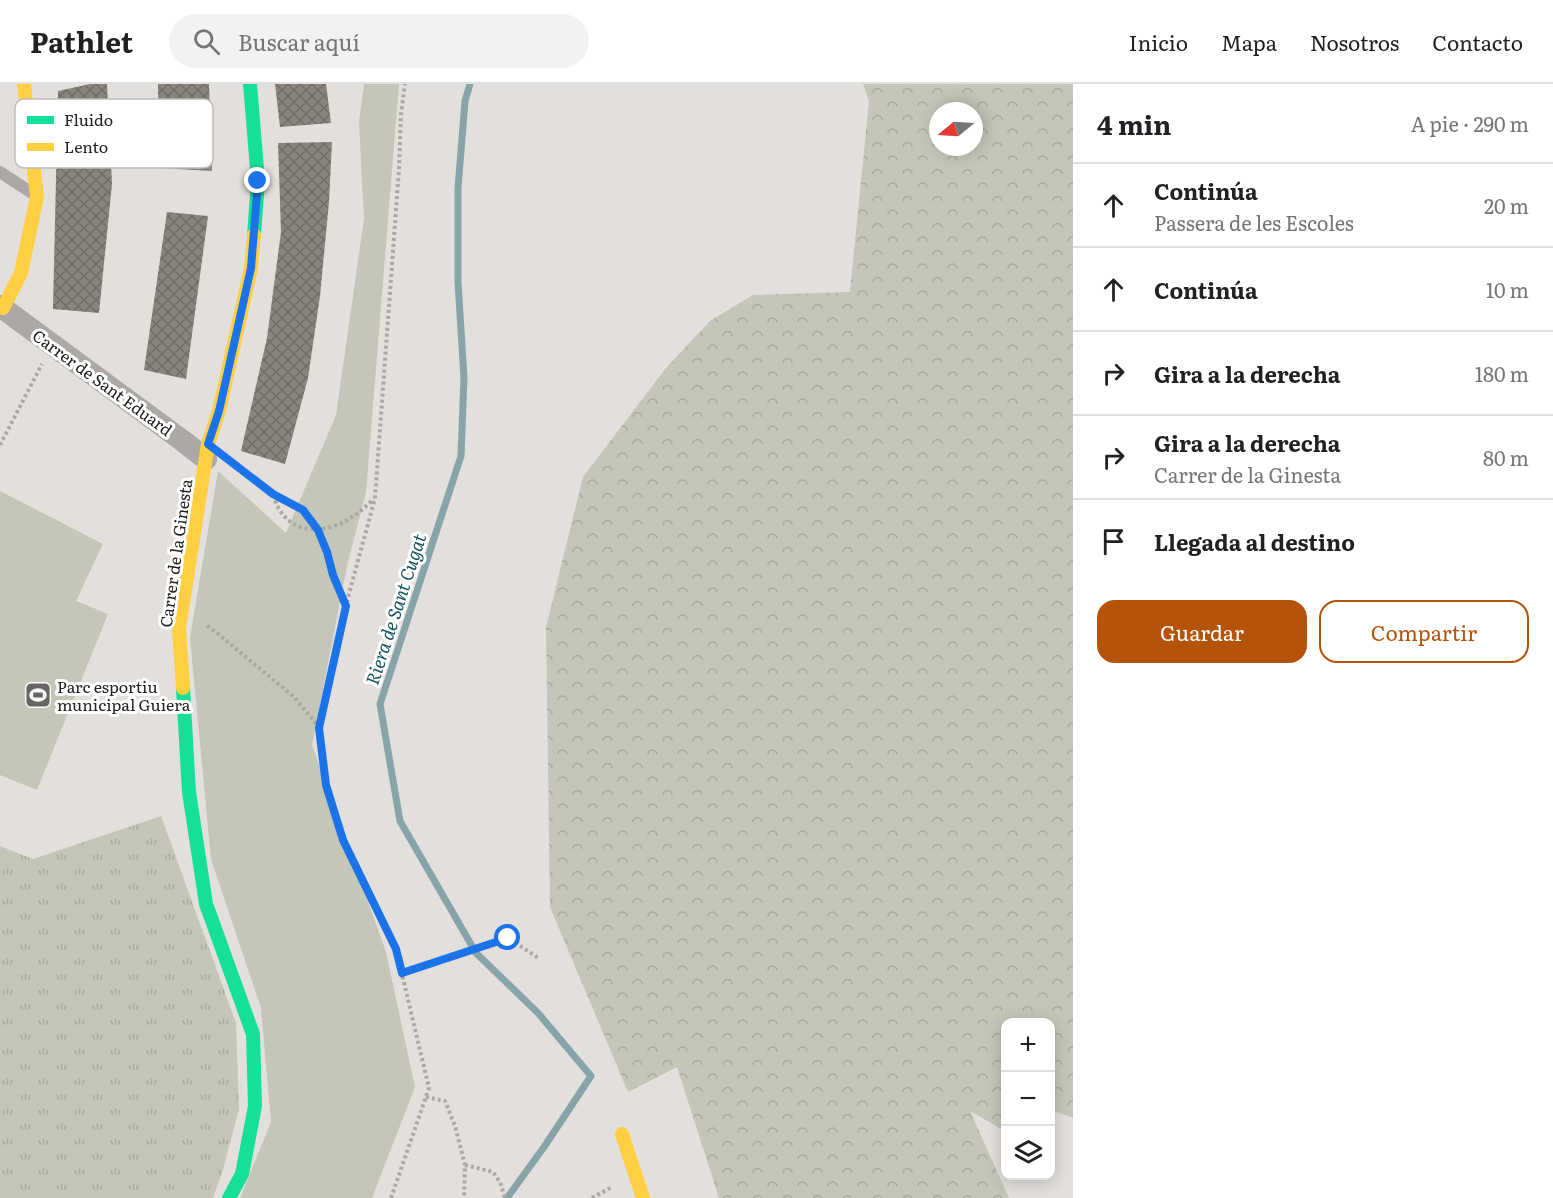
<!DOCTYPE html>
<html lang="es">
<meta charset="utf-8">
<style>
:root{--surface:#fff;--page:#f2f2f2;--text:#202124;--muted:#757577;--line:#e0e0e0;--accent:#b45309}
body{margin:0;font-family:Literata,serif;background:var(--page);color:var(--text)}
.controls{position:absolute;right:18px;bottom:18px;display:grid;overflow:hidden;border-radius:12px;box-shadow:0 3px 15px #0003}
.controls button{width:54px;height:54px;display:grid;place-items:center;padding:0;border:0;border-bottom:2px solid var(--line);background:var(--surface);color:var(--text);font:30px sans-serif}
.compass{position:absolute;left:929px;top:18px;width:54px;height:54px;border-radius:50%;background:var(--surface);box-shadow:0 3px 15px #0003;rotate:252deg}
.stop{position:absolute;width:18px;height:18px;margin:-14px;border:4px solid #1a73e8;border-radius:50%;background:#fff}
.stop.end{background:#1a73e8;border-color:#fff;box-shadow:0 2px 6px #0008}
.list{margin:0;padding:0;list-style:none}
h2{display:flex;justify-content:space-between;align-items:center;height:78px;margin:0;padding:0 24px;font-size:26px}
h2 small{font-size:20px;font-weight:400;color:var(--muted)}
.list li{display:grid;grid-template-columns:39px 1fr auto;gap:18px;align-items:center;box-sizing:border-box;height:84px;padding:0 24px;border-top:2px solid var(--line)}
.list b{display:block;font-size:22px;white-space:nowrap}
.list p{margin:0;font-size:20px;white-space:nowrap;color:var(--muted)}
.list em{font-size:20px;font-style:normal;color:var(--muted)}
.actions{display:flex;gap:12px;padding:18px 24px}
.actions a{flex:1;padding:14px 0;border:2px solid var(--accent);border-radius:18px;text-align:center;font-size:21px;color:var(--accent)}
.actions .main{background:var(--accent);color:#fff}
.icon{flex:none;width:33px;height:33px;fill:none;stroke:currentColor;stroke-width:2;stroke-linecap:round;stroke-linejoin:round}
.map{position:relative;flex:none;width:1073px;height:1114px;overflow:hidden}
header{display:flex;align-items:center;gap:36px;box-sizing:border-box;height:84px;padding:0 30px;background:var(--surface);border-bottom:2px solid var(--line)}
header strong{font-size:28px}
nav{display:flex;gap:33px;margin-inline-start:auto;font-size:21px}
.search{width:420px;height:54px;background:var(--page);display:flex;align-items:center;gap:15px;box-sizing:border-box;padding:0 21px;border-radius:33px;color:var(--muted);font-size:22px}
main{display:flex}
aside{flex:1;background:var(--surface)}
.map>svg:first-child{display:block}
</style>
<header>
<strong>Pathlet</strong>
<div class="search"><svg class="icon" aria-label="search" viewBox="0 0 24 24"><circle cx="10" cy="10" r="6"/><path d="M15 15l6 6"/></svg>Buscar aquí</div>
<nav><a>Inicio</a><a>Mapa</a><a>Nosotros</a><a>Contacto</a></nav>
</header>
<main>
<div class="map">
<svg width="1073" height="1114" viewBox="0 0 1073 1114">
<defs>
<pattern id="grass-tufts" width="24" height="20" patternUnits="userSpaceOnUse" patternTransform="scale(1.5)"><rect width="24" height="20" fill="#c4c6b8"/><path d="M3 7l-1-3M5 7V3M7 7l1-3M15 17l-1-3M17 17v-4M19 17l1-3" fill="none" stroke="#a8aa9e"/></pattern>
<pattern id="forest-crowns" width="20" height="18" patternUnits="userSpaceOnUse" patternTransform="scale(1.5)"><rect width="20" height="18" fill="#c4c6b8"/><path d="M2 6a3 3 0 1 1 6 0M12 15a3 3 0 1 1 6 0" fill="none" stroke="#a8aa9e"/></pattern>
<pattern id="building-cross-hatch" width="8" height="8" patternUnits="userSpaceOnUse" patternTransform="scale(1.5)"><rect width="8" height="8" fill="#8a847e"/><path d="M0 0l8 8M0 8l8-8" fill="none" stroke="#716c67"/></pattern>
</defs>
<rect width="100%" height="100%" fill="#e3dfdc"/>
<path fill="url(#grass-tufts)" d="M161,732L236,939L239,1025L222,1089L213,1114H0V762L33,775Z"/>
<path fill="url(#forest-crowns)" fill-rule="evenodd" d="M863,0H1073V1034L1051,1026L1050,938H1005V1047L970,1027L1009,1114H719L677,983L628,1008L550,823L546,543L583,393L666,284L710,237L753,211L850,208L869,17ZM938,27H974V63H938Z"/>
<path fill="#c4c6b8" d="M364,0H399L366,408L347,482L312,661L386,868L415,1003L372,1114H240L271,1038L261,924L211,775L190,554L218,387L286,449L336,331L364,135L359,38Z
M0,407L103,460L76,517L108,530L37,706L0,691Z"/>
<g fill="none" stroke-linecap="round" stroke-linejoin="round">
<path stroke="#87a5a9" stroke-width="7" d="M470,0L465,17L458,104V198L464,294L461,372L380,620L400,737L476,869L538,929L591,992L544,1063L507,1114"/>
</g>
<path fill="url(#building-cross-hatch)" d="M90,0H107L112,100L99,229L53,225L58,7Z
M158,0H209L212,87L159,84Z
M275,0H326L331,39L280,43Z
M332,58L329,118L320,212L308,294L285,380L241,367L267,254L281,148L278,59Z
M167,128L208,132L186,295L144,286Z"/>
<g fill="none" stroke-linecap="round" stroke-linejoin="round">
<path stroke="#aba7a5" stroke-width="4" stroke-dasharray="3 3" stroke-linecap="butt" d="M0,361L42,280
M232,379L273,410L303,426L318,446L327,468L333,491L346,521
M273,411C275,416 277,423 281,428C297,452 331,448 352,433C360,428 367,421 374,415
M207,542L217,549L294,613L319,643
M402,889L508,854L540,875
M426,1013L445,1017L455,1042L465,1081L464,1114
M465,1081L493,1088L500,1098L505,1114
M391,1114L429,1004L396,865L343,757L326,701L319,644L346,521L375,414L399,85L401,30L405,0
M592,1114L612,1103"/>
<path stroke="#ada7a5" stroke-width="12" d="M0,88L32,109"/>
<path stroke="#ada7a5" stroke-width="22" d="M0,222L183,357L206,375"/>
<path stroke="#16e098" stroke-width="14" d="M250,0L258,97L254,151
M183,604L189,708L206,820L253,950L255,1022L242,1090L229,1114"/>
<path stroke="#ffcf43" stroke-width="14" d="M3,224L21,189L37,113L24,0
M183,604L179,544L208,360L219,327L251,184L254,151
M622,1050L643,1114"/>
</g>
<g fill="none" stroke-linecap="round" stroke-linejoin="round">
<path stroke="#1a73e8" stroke-width="8" d="M258,97L251,184L219,327L208,360L273,410L303,426L318,446L327,468L333,491L346,522L319,644L326,701L343,756L396,865L402,889L508,854"/>
</g>
<defs>
<symbol id="stadium-square" viewBox="-11 -11 22 22"><rect x="-9" y="-9" width="18" height="18" rx="4" fill="#676462" stroke="#fff"/><path d="M0-5a6.5 5 0 1 0 0 10a6.5 5 0 1 0 0-10ZM-3.5-1.8h7v3.6h-7Z" fill="#fff"/></symbol>
</defs>
<g fill-rule="evenodd">
<use href="#stadium-square" x="23" y="596" width="30" height="30"/>
</g>
<g text-anchor="middle" dominant-baseline="central" stroke-width="6" stroke-linejoin="round" paint-order="stroke">
<g font-size="16" fill="#242220" stroke="#fff">
<text transform="translate(103 298) rotate(36)">Carrer de Sant Eduard</text>
<text transform="translate(175 469) rotate(-82)">Carrer de la Ginesta</text>
</g>
<g font-size="16" fill="#242220" stroke="#fff" text-anchor="start">
<text x="57" y="602">Parc esportiu<tspan x="57" dy="18">municipal Guiera</tspan></text>
</g>
<g font-size="18" font-style="italic" fill="#12535c" stroke="#fff">
<text transform="translate(395 525) rotate(-72)">Riera de Sant Cugat</text>
</g>
</g>
<rect x="15" y="15" width="198" height="69" rx="9" fill="#fff" stroke="#bdbdbc" stroke-width="1.5"/>
<rect x="27" y="32" width="27" height="8" fill="#16e098"/>
<rect x="27" y="59" width="27" height="8" fill="#ffcf43"/>
<g font-size="16" fill="#242220">
<text x="64" y="42">Fluido</text>
<text x="64" y="69">Lento</text>
</g>
</svg>
<div class="controls">
<button>+</button>
<button>−</button>
<button><svg class="icon" aria-label="layers" viewBox="0 0 24 24"><path d="M12 4l9 5-9 5-9-5zM3 14l9 5 9-5"/></svg></button>
</div>
<svg class="compass" viewBox="-18 -18 36 36"><path d="M0-13l5 13h-10z" fill="#e53935"/><path d="M0 13l5-13h-10z" fill="#757577"/></svg>
<div class="stop" style="left:508px;top:854px"></div>
<div class="stop end" style="left:258px;top:97px"></div>
</div>
<aside>
<h2>4 min<small>A pie · 290 m</small></h2>
<ul class="list">
<li><svg class="icon" aria-label="ahead" viewBox="0 0 24 24"><path d="M12 20V5M6 11l6-6 6 6"/></svg><div><b>Continúa</b><p>Passera de les Escoles</p></div><em>20 m</em></li>
<li><svg class="icon" aria-label="ahead" viewBox="0 0 24 24"><path d="M12 20V5M6 11l6-6 6 6"/></svg><div><b>Continúa</b></div><em>10 m</em></li>
<li><svg class="icon" aria-label="right" viewBox="0 0 24 24"><path d="M7 20v-9h11M14 6l5 5-5 5"/></svg><div><b>Gira a la derecha</b></div><em>180 m</em></li>
<li><svg class="icon" aria-label="right" viewBox="0 0 24 24"><path d="M7 20v-9h11M14 6l5 5-5 5"/></svg><div><b>Gira a la derecha</b><p>Carrer de la Ginesta</p></div><em>80 m</em></li>
<li><svg class="icon" aria-label="arrive" viewBox="0 0 24 24"><path d="M6 21V4h12l-3 4 3 4H6"/></svg><div><b>Llegada al destino</b></div></li>
</ul>
<div class="actions"><a class="main">Guardar</a><a>Compartir</a></div>
</aside>
</main>
